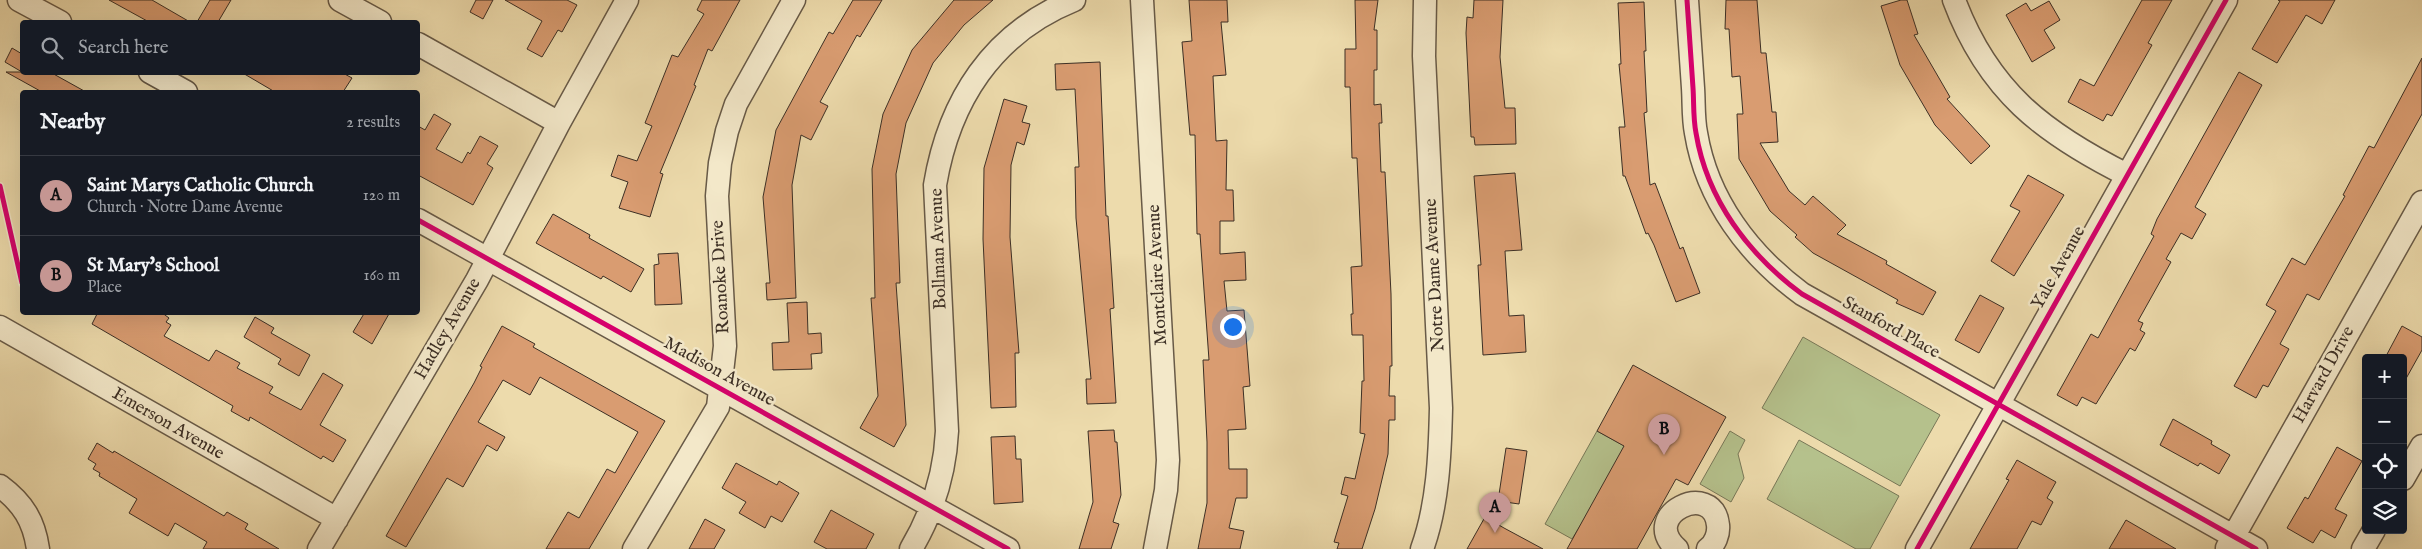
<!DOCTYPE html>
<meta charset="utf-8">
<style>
:root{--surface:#171b24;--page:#242831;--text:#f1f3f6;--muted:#9ea1a6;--line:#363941;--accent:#c59692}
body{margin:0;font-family:"IM FELL English",serif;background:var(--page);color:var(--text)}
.controls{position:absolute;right:15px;bottom:15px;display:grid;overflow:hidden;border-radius:5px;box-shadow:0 5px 20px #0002}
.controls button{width:45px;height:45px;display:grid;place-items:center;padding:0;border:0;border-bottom:1px solid var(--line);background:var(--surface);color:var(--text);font:25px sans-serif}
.you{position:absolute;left:1232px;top:326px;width:18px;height:18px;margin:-12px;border:4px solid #fff;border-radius:50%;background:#1a73e8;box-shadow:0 0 0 8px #1a73e833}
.badge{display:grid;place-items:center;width:32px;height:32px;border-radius:50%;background:var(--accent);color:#111;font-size:16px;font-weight:700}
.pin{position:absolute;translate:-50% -41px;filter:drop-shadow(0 1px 2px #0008)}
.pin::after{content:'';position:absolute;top:26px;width:18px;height:15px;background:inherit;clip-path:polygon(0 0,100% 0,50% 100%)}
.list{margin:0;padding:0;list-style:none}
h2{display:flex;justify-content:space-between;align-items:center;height:65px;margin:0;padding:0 20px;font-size:21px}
h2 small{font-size:16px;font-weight:400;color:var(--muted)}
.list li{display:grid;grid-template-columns:32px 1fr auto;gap:15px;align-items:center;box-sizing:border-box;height:80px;padding:0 20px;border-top:1px solid var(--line)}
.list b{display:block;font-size:19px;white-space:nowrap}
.list p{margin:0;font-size:16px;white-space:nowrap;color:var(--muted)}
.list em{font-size:16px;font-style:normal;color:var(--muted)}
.icon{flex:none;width:28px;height:28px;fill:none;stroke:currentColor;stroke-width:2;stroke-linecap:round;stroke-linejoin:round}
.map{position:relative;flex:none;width:2422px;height:549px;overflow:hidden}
.search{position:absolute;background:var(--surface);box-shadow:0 5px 20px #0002;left:20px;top:20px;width:400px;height:55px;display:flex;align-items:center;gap:12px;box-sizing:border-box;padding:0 18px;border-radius:5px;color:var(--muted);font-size:19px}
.panel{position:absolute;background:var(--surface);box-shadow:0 5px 20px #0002;left:20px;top:90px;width:400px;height:225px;border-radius:5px}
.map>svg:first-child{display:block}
</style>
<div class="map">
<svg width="2422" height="549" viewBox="0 0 2422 549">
<rect width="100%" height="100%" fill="#eddbac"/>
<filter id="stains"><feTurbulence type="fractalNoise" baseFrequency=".004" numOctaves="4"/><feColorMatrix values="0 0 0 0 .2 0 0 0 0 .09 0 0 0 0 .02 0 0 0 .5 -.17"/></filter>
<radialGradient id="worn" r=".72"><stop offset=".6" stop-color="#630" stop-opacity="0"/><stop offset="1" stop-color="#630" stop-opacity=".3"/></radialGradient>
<path fill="#b5c18c" stroke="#787858" d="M1803,337L1940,415L1900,486L1762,408Z
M1597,431L1628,448L1572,539L1545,524Z
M1730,431L1745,440L1738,454L1744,478L1731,502L1700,484Z
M1799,440L1899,496L1870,549H1856L1767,499Z"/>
<path fill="#d99c71" stroke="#3c2f25" d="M109,0H152L190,22H149Z
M210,0H231L218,22H197Z
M476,0H493L483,19L470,12Z
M505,0H567L577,5L562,32L558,30L542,57L527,49L542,21Z
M702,0H740L712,51L708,49L694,85L696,86L660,173L663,174L650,217L619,208L628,182L611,176L618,155L637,161L652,126L645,123L672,55L678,57L704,14L697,10Z
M853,0H882L860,37L857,35L820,102L828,106L811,140L801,135L792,185L796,298L767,300L766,283H770L763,197L776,130L829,32L833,34Z
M954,0H993L964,25L933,63L906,123L896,174L900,283H896L906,425L894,447L860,428L878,396L871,298H875L872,169L883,114L912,50Z
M1189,0H1227L1228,22H1221L1226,75L1213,76L1216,141L1227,140L1226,190H1233L1234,221H1220V254L1245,252L1246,280L1224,281L1227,311L1244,310L1250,386L1243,387L1246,429L1228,430L1229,469H1247V498H1236L1229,528L1244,531L1240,549H1198L1207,503V442L1203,360H1209L1200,234H1197L1195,135H1190L1182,42L1192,41Z
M1355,0H1378L1374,30H1377V70H1374V105L1381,104L1382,123H1379L1381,172H1385L1391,294L1392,366H1390L1389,396H1395V420H1389L1388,454L1375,509L1362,549H1337L1339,543L1334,542L1348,496L1341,494L1345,477L1355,479L1365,434L1360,433L1362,381H1364L1363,335H1352L1351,314H1353L1351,267L1362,266L1357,158H1352L1350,87H1345V49H1356Z
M1474,0H1503L1500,57L1505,108H1515L1516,144L1475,145L1474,137H1471L1466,33L1467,17L1473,18Z
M1726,0H1757L1761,53H1766L1772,112H1776L1778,142L1760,143L1789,191L1805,205L1813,196L1846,225L1837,234L1887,261L1886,264L1936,292L1923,315L1896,303L1898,300L1813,253L1795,237L1797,235L1770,211L1739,159L1737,114H1743L1740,76L1732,77L1729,29H1725Z
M1901,0H1907L1918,34L1914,35L1950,97L1947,99L1990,146L1971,164L1935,125L1900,65L1881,6Z
M2142,0H2172L2148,43L2152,45L2112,116L2107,114L2103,121L2068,102L2080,79L2094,86Z
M2278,0H2335L2322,24L2306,15L2277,63L2252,49L2280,1Z
M2049,1L2060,20L2044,30L2055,48L2032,62L2006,15L2026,3L2031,11Z
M1644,2L1646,51H1644L1647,112L1644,113L1650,185L1655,183L1680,249L1683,247L1700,293L1676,302L1654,245L1648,233L1646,234L1625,176H1623L1619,127H1625L1619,64H1621L1618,3Z
M12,48L22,54V72L5,62Z
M2422,58V114L2319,300L2307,294L2280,344L2289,349L2268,387L2263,385L2256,398L2234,386L2276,311L2266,305L2292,258L2305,265L2345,196L2343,195L2369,146L2374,148Z
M1100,62L1106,216H1108L1114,308L1110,309L1116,403L1087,404L1086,379H1091L1076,218L1075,167H1079L1075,89L1056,90L1055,64Z
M6,72H50L86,92H42Z
M241,72H341L352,78L343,92H275Z
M2239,72L2262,85L2195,207L2206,214L2192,239L2181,233L2166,259L2171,262L2138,321L2143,323L2140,330L2145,333L2135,351L2130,348L2096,404L2082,397L2077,406L2057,395L2091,334L2098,338L2154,236L2151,234L2157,219Z
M1004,99L1027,106L1022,122L1030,124L1024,145L1017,142L1011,165L1010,237L1019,353H1015L1016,407L991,408L983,239L984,168Z
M434,114L451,124L436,149L462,163L468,152L470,154L480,136L498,146L487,164L493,168L473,205L418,175V126L425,130Z
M1515,173L1522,250L1505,251L1509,316L1524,315L1526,352L1483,355L1478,265H1481L1474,176Z
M2028,175L2064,195L2014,276L1991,261L2020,211L2010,206Z
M553,214L590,235L589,238L644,269L631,292L603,276L601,279L536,243Z
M678,253L682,304L655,305L654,265L659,264L658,254Z
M1980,295L2004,308L1979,353L1955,340Z
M807,302L808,334L821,333L822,353L811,354L812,369L773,370L772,343L789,342L787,303Z
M98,312H161L169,318L166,322L171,325L164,336L209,361L216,350L240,363L237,368L273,387L269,393L301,410L323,373L343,385L320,425L346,440L333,462L323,456L321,459L250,417L249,421L231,411L233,406L92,324Z
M365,312H390L372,344L353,332Z
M255,317L274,328L271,333L310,355L299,376L278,364L281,359L244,337Z
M502,326L535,344L533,347L665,421L589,549H546L568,512L579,518L607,469L615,473L638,432L540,377L530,395L503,380L478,422L505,437L497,451L487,445L463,487L447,478L406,547L386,536L474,383L482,367L480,366Z
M2402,326L2422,337V350L2403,384V358H2385Z
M1633,365L1726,417L1688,485L1676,479L1637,549H1567L1624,446L1597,431Z
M2173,419L2212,441L2211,444L2230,455L2219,474L2200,463L2198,466L2160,445Z
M1114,430L1115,442H1117L1121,495L1113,522L1119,524L1111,549H1079L1093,502L1088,431Z
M1015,436L1016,459H1021L1023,502L994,504L991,437Z
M97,443L113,453L114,451L224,516L227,512L248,524L245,529L279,549H203L207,542L175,523L168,536L129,513L137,499L99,476L100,473L93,469L96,464L88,459Z
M2337,447L2362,461L2335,509L2347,515L2335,538L2321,530L2313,543L2287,528L2305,497L2308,499Z
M1506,448L1527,451L1519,504L1498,501Z
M2017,460L2056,482L2047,498L2053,502L2041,525L2032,521L2017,549H1970L2009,480L2006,479Z
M736,463L777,485L779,481L799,493L782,522L771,516L765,528L739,513L746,502L722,488Z
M831,510L874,534L866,549H827L814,542Z
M1485,517L1504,528L1543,549H1467Z
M705,519L725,530L714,549H689Z
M2126,520L2176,549H2109Z"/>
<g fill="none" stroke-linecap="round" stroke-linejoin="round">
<defs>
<path id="minor" d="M19,0L60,22
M340,0L380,22
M1142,0L1168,460L1166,490L1155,549
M1687,0C1689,29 1691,58 1693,88C1694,102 1693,118 1696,133C1707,200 1749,255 1802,294L2256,549
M1954,0C1988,91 2043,133 2127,175
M418,44L559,123
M150,72L186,92
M418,220L1008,549
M0,327L337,519
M2403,479L2422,446
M0,486C23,503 34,521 38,549
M2227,548L2422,202
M319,549L477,280L559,123L627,0
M634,549L718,407L725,346L717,196L720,163L727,131L736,104L794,0
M911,549C933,512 945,474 947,431L935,185C949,101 992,33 1074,0
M1422,549C1438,505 1440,454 1441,408L1424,56L1425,0
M1677,549C1638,515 1713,479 1718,525C1719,534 1715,544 1708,549
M1917,549L2226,0
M2363,549L2374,530"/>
</defs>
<use href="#minor" stroke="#685a47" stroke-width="25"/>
<use href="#minor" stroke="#f3e8c9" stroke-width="22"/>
<defs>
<path id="cycleway" d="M1687,0C1689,29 1691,58 1693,88C1694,102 1693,118 1696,133C1707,200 1749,255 1802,294L2256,549
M0,186L22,283
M418,220L1008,549
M1917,549L2226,0"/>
</defs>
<use href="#cycleway" stroke="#f3e8c9" stroke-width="8"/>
<use href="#cycleway" stroke="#d6006c" stroke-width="5"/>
</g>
<g text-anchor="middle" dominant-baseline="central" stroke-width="5" stroke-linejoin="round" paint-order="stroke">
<g font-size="18" fill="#3c2f25" stroke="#f3e8c9">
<text transform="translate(939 249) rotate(-92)">Bollman Avenue</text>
<text transform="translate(2059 268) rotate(-61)">Yale Avenue</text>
<text transform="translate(1158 275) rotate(-93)">Montclaire Avenue</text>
<text transform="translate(1435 275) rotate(-93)">Notre Dame Avenue</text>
<text transform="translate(721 277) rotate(-93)">Roanoke Drive</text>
<text transform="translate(1891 328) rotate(29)">Stanford Place</text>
<text transform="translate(448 329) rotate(-60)">Hadley Avenue</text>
<text transform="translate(719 372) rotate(29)">Madison Avenue</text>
<text transform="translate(2324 375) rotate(-61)">Harvard Drive</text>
<text transform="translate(168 424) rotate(30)">Emerson Avenue</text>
</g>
</g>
<rect width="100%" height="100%" filter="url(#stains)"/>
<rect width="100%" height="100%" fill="url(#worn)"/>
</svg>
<div class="controls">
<button>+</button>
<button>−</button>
<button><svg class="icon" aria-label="locate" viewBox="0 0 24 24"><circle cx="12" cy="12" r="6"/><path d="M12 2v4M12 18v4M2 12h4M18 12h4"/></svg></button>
<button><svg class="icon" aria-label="layers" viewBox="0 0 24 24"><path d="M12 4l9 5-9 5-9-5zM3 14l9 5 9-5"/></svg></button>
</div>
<div class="you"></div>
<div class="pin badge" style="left:1495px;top:533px">A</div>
<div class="pin badge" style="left:1664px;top:455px">B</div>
<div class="search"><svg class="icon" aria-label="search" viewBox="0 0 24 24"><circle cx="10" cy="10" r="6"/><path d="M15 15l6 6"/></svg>Search here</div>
<section class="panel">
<h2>Nearby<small>2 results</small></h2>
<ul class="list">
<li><span class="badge">A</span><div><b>Saint Marys Catholic Church</b><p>Church · Notre Dame Avenue</p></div><em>120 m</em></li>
<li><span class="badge">B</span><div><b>St Mary's School</b><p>Place</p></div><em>160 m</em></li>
</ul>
</section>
</div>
